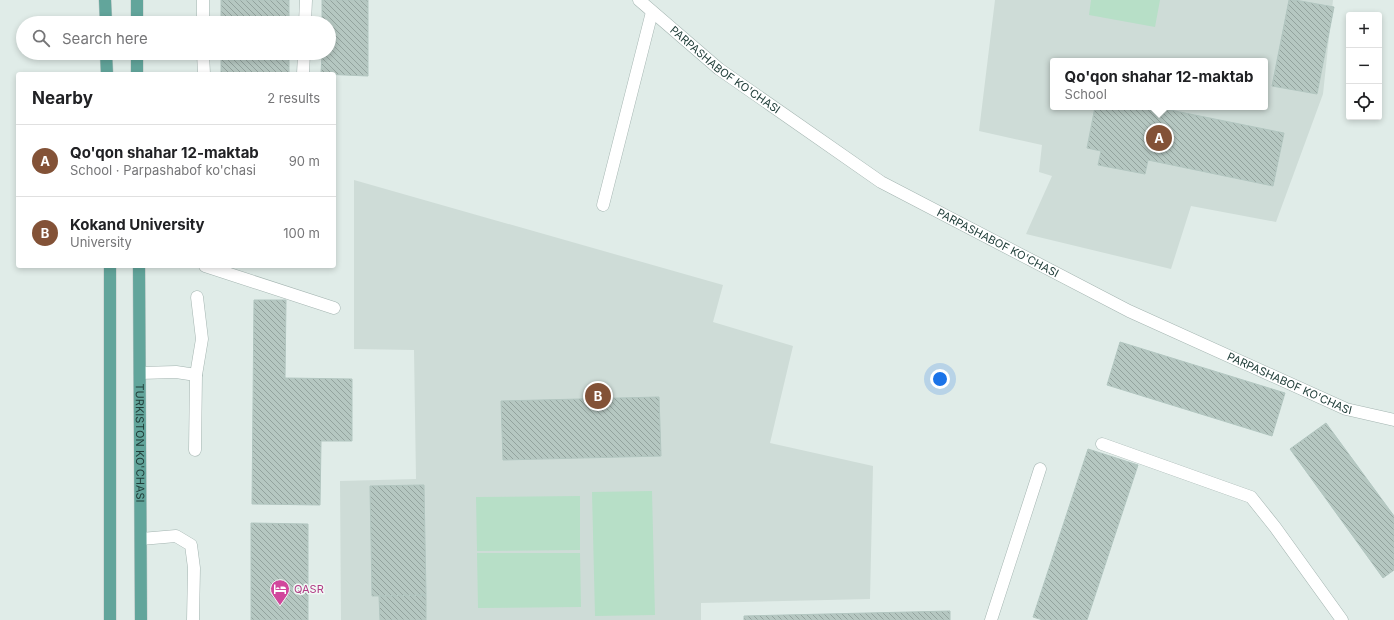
<!DOCTYPE html>
<meta charset="utf-8">
<style>
:root{--surface:#fff;--page:#f2f2f2;--text:#202124;--muted:#757577;--line:#e0e0e0;--accent:#835237}
body{margin:0;font-family:Inter,sans-serif;background:var(--page);color:var(--text)}
.controls{position:absolute;right:12px;top:12px;display:grid;overflow:hidden;border-radius:4px;box-shadow:0 2px 6px #0003}
.controls button{width:36px;height:36px;display:grid;place-items:center;padding:0;border:0;border-bottom:1px solid var(--line);background:var(--surface);color:var(--text);font:20px sans-serif}
.you{position:absolute;left:940px;top:379px;width:14px;height:14px;margin:-10px;border:3px solid #fff;border-radius:50%;background:#1a73e8;box-shadow:0 0 0 6px #1a73e833}
.badge{display:grid;place-items:center;width:26px;height:26px;border-radius:50%;background:var(--accent);color:#fff;font-size:13px;font-weight:700}
.pin{position:absolute;translate:-50% -50%;border:2px solid #fff;box-shadow:0 1px 4px #0006}
.popup{position:absolute;left:1050px;top:58px;width:218px;height:52px;box-sizing:border-box;display:grid;place-content:center;border-radius:4px;background:var(--surface);filter:drop-shadow(0 1px 3px #0005);font-size:13px;white-space:nowrap;color:var(--muted)}
.popup b{font-size:15px;color:var(--text)}
.popup::after{content:'';position:absolute;left:50%;top:100%;margin-left:-8px;border:8px solid transparent;border-top-color:var(--surface)}
.list{margin:0;padding:0;list-style:none}
h2{display:flex;justify-content:space-between;align-items:center;height:52px;margin:0;padding:0 16px;font-size:17px}
h2 small{font-size:13px;font-weight:400;color:var(--muted)}
.list li{display:grid;grid-template-columns:26px 1fr auto;gap:12px;align-items:center;box-sizing:border-box;height:72px;padding:0 16px;border-top:1px solid var(--line)}
.list b{display:block;font-size:15px;white-space:nowrap}
.list p{margin:0;font-size:13px;white-space:nowrap;color:var(--muted)}
.list em{font-size:13px;font-style:normal;color:var(--muted)}
.icon{flex:none;width:22px;height:22px;fill:none;stroke:currentColor;stroke-width:2;stroke-linecap:round;stroke-linejoin:round}
.map{position:relative;flex:none;width:1394px;height:620px;overflow:hidden}
.search{position:absolute;background:var(--surface);box-shadow:0 2px 6px #0003;left:16px;top:16px;width:320px;height:44px;display:flex;align-items:center;gap:10px;box-sizing:border-box;padding:0 14px;border-radius:22px;color:var(--muted);font-size:15px}
.panel{position:absolute;background:var(--surface);box-shadow:0 2px 6px #0003;left:16px;top:72px;width:320px;height:196px;border-radius:4px}
.map>svg:first-child{display:block}
</style>
<div class="map">
<svg width="1394" height="620" viewBox="0 0 1394 620">
<defs>
<pattern id="building-back-hatch" width="6" height="6" patternUnits="userSpaceOnUse"><rect width="6" height="6" fill="#b5c7c1"/><path d="M-1 5l2 2M0 0l6 6M5-1l2 2" fill="none" stroke="#93a39e"/></pattern>
</defs>
<rect width="100%" height="100%" fill="#e0ece8"/>
<path fill="#cedcd7" fill-rule="evenodd" d="M995,0H1333L1323,94L1276,222L1191,206L1171,269L1026,234L1052,176L1039,172L1042,145L979,131ZM1053,61H1265V107H1053Z
M354,180L723,285L713,322L793,346L770,443L873,466L870,599L701,603V620H341L340,481L416,479L414,350L354,349Z"/>
<path fill="#b7dfc7" d="M1091,0H1160L1155,27L1089,15Z
M652,491L655,615L595,616L592,492Z
M580,496V550L477,551L476,497Z
M477,553H580L581,607L478,608Z"/>
<path fill="url(#building-back-hatch)" stroke="#b2c6c0" d="M221,0H289V23H221Z
M322,0H368V76L321,74L322,53H329V23H322Z
M1289,0H1295L1334,7L1317,94L1272,86Z
M221,53H289V74H221Z
M1095,107H1155L1284,133L1273,186L1148,160L1145,174L1098,165L1101,151L1087,148Z
M254,300H286L285,378L352,379V441H321L320,505L252,504Z
M1120,342L1285,393L1272,436L1107,385Z
M659,397L661,456L503,460L501,401Z
M1326,423L1394,516V570L1383,578L1290,449Z
M1088,449L1138,465L1087,620H1043L1033,617Z
M424,485L426,595L372,596L370,486Z
M251,523L308,524V620H251Z
M426,595V620H380L379,596Z
M950,611V620H744V616Z"/>
<g fill="none" stroke-linecap="round" stroke-linejoin="round">
<defs>
<g id="minor">
<path d="M203,0V23"/>
<path id="s1" d="M639,0L719,69L881,182L1129,311L1346,409L1394,420"/>
<path d="M305,23L306,0"/>
<path d="M203,53L204,74"/>
<path d="M303,74L304,53"/>
<path d="M603,205L652,12"/>
<path d="M205,266L334,308"/>
<path d="M140,373L176,372L196,375L195,450"/>
<path d="M196,375L202,339L197,297"/>
<path d="M1102,444L1251,497L1275,527L1342,620"/>
<path d="M141,539L176,536L191,545L194,568L193,620"/>
<path d="M991,620L1040,469"/>
</g>
<g id="major">
<path d="M105,0L106,23"/>
<path d="M137,0V23"/>
<path d="M106,53L107,74"/>
<path d="M137,53V74"/>
<path id="s2" d="M139,266L141,620"/>
<path d="M110,620V266"/>
</g>
</defs>
<use href="#minor" stroke="#a3b4b0" stroke-width="13"/>
<use href="#major" stroke="#c1c9c8" stroke-width="13"/>
<use href="#minor" stroke="#fff" stroke-width="12"/>
<use href="#major" stroke="#62a59b" stroke-width="12"/>
</g>
<defs>
<symbol id="hotel-pin" viewBox="-11 -11 22 30"><path d="M0 17L-7.5 6A9.5 9.5 0 1 1 7.5 6Z" fill="#d1479c" stroke="#f1f8f5"/><path d="M-6-4.5h1.5V1H6V5H4.5V3h-9V5H-6ZM-4 0a1.8 1.8 0 1 1 3.6 0ZM.5 0V-2.5h3Q6-2.5 6 0Z" fill="#fff"/></symbol>
</defs>
<g fill-rule="evenodd">
<use href="#hotel-pin" x="269" y="578" width="22" height="30"/>
</g>
<g text-anchor="middle" dominant-baseline="central" stroke-width="3" stroke-linejoin="round" paint-order="stroke">
<g font-size="11" fill="#203e39" stroke="#f1f8f5">
<text stroke="none"><textPath href="#s1" startOffset="111">PARPASHABOF KO'CHASI</textPath></text>
<text stroke="none"><textPath href="#s1" startOffset="435">PARPASHABOF KO'CHASI</textPath></text>
<text stroke="none"><textPath href="#s1" startOffset="759">PARPASHABOF KO'CHASI</textPath></text>
<text stroke="none"><textPath href="#s2" startOffset="177">TURKISTON KO'CHASI</textPath></text>
</g>
<g font-size="11" fill="#b23c85" stroke="#f1f8f5" text-anchor="start">
<text x="294" y="589">QASR</text>
</g>
</g>
</svg>
<div class="controls">
<button>+</button>
<button>−</button>
<button><svg class="icon" aria-label="locate" viewBox="0 0 24 24"><circle cx="12" cy="12" r="6"/><path d="M12 2v4M12 18v4M2 12h4M18 12h4"/></svg></button>
</div>
<div class="you"></div>
<div class="pin badge" style="left:1159px;top:138px">A</div>
<div class="popup"><b>Qo'qon shahar 12-maktab</b>School</div>
<div class="pin badge" style="left:598px;top:396px">B</div>
<div class="search"><svg class="icon" aria-label="search" viewBox="0 0 24 24"><circle cx="10" cy="10" r="6"/><path d="M15 15l6 6"/></svg>Search here</div>
<section class="panel">
<h2>Nearby<small>2 results</small></h2>
<ul class="list">
<li><span class="badge">A</span><div><b>Qo'qon shahar 12-maktab</b><p>School · Parpashabof ko'chasi</p></div><em>90 m</em></li>
<li><span class="badge">B</span><div><b>Kokand University</b><p>University</p></div><em>100 m</em></li>
</ul>
</section>
</div>
